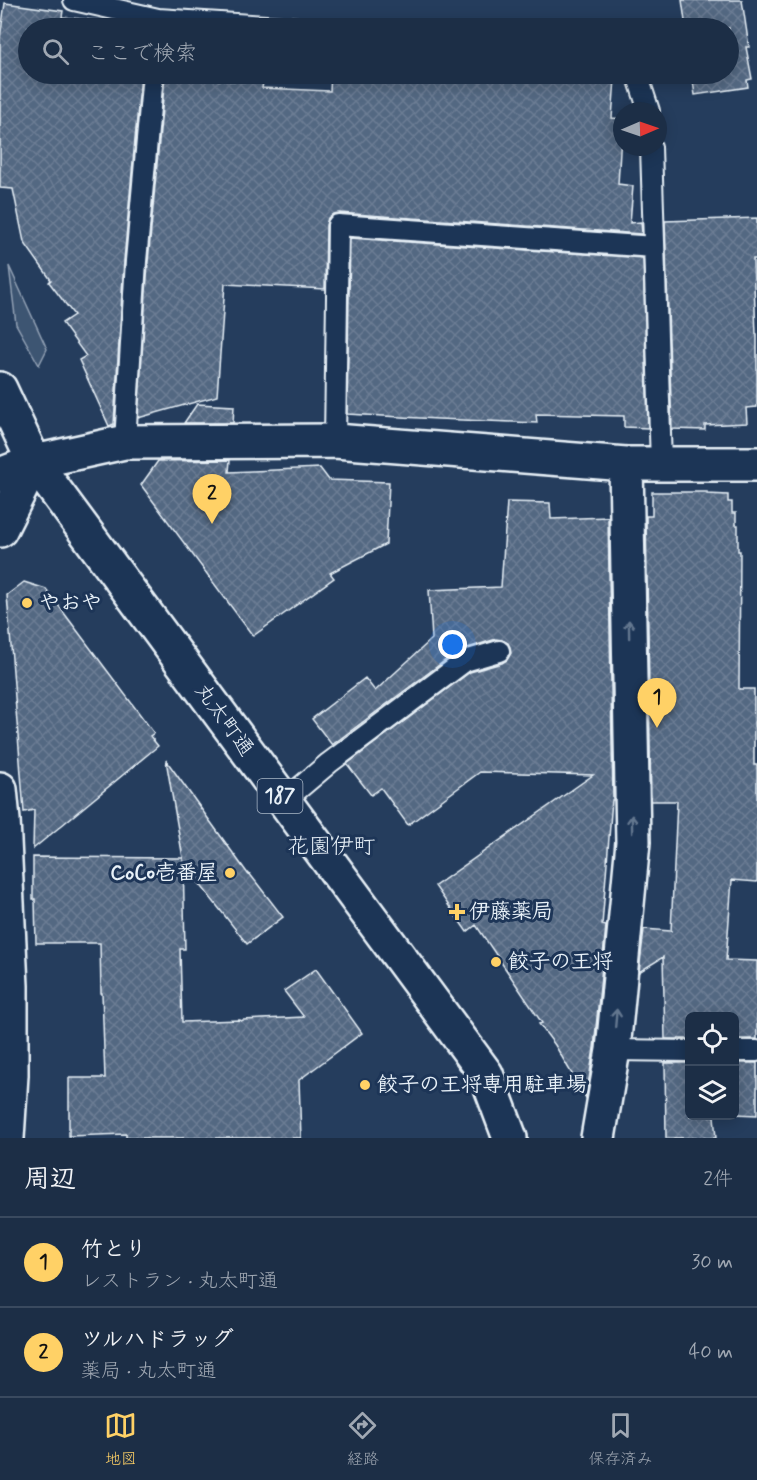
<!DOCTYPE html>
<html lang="ja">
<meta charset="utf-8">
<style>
:root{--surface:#1c2e46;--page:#25364d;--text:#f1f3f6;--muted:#a0a8b3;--line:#3a4a5f;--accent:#ffd166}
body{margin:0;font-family:Mynerve,"Klee One",sans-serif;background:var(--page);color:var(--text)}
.controls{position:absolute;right:18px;bottom:18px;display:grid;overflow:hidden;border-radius:9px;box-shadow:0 3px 15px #0003}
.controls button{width:54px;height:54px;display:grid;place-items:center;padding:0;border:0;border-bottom:2px solid var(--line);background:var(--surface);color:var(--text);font:30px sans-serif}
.compass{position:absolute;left:613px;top:102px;width:54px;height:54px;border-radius:50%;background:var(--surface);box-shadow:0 3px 15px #0003;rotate:88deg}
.you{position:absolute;left:453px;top:645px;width:21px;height:21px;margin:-15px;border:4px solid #fff;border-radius:50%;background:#1a73e8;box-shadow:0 0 0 9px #1a73e833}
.badge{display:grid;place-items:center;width:39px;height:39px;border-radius:50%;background:var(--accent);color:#111;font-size:20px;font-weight:700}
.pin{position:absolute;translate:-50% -50px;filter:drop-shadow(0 2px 3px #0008)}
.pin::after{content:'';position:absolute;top:32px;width:21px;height:18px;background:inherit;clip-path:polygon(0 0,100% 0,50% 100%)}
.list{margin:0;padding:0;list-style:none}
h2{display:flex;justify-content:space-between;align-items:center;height:78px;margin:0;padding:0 24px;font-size:26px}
h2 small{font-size:20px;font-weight:400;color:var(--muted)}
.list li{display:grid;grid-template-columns:39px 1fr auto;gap:18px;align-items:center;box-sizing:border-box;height:90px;padding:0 24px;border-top:2px solid var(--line)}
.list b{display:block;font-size:22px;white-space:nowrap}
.list p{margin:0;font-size:20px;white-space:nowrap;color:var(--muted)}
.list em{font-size:20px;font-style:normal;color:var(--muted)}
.icon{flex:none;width:33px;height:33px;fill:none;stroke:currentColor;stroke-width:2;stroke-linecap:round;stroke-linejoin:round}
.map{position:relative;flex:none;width:757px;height:1138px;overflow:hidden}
.search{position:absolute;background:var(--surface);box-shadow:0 3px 15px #0003;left:18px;right:18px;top:18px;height:66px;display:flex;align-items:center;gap:15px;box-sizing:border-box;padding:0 21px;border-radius:33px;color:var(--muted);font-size:22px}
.sheet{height:258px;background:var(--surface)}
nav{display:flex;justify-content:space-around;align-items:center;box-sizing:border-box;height:84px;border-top:2px solid var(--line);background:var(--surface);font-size:16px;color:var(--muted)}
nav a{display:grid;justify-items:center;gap:3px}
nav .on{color:var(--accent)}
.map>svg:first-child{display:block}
</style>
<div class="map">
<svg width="757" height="1138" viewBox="0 0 757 1138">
<defs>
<pattern id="building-cross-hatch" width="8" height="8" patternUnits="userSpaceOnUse" patternTransform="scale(1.5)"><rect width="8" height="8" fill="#536782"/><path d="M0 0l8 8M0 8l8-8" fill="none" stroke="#6c7d94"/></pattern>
</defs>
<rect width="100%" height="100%" fill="#253d5d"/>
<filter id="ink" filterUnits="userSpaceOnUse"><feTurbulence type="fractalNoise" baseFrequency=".0167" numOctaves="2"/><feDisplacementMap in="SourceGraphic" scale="12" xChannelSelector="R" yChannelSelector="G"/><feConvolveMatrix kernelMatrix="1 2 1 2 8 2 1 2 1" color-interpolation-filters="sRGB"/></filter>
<g filter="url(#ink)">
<path fill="#3e5472" stroke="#93a2b5" stroke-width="1.5" d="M9,266L47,349L39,365L16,324Z"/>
<path fill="url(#building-cross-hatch)" stroke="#e8f1f8" stroke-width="1.5" d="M682,0H742L749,47H746L752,79L747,80L748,87L695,95L692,74H729V28H686Z
M5,3L63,11L62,17L123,23L146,28H28V74H141L124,260L114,424L109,426L79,360L86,356L62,323L74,315L49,282L51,280L24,242L13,189L0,188V38Z
M331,74H599V78L615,79L612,118L622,119L618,184L633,186L630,223L641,222L642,234L339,213L333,214L328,218L326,225L325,289L225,284L217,396L138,418L148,262L165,76L263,83L262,88L330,91Z
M757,218V259H753L756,334H757V407L746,408L747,423L705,425V430L672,429L665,221Z
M350,238L643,258L648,428L624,427V416L536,414L537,423L438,419L347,414Z
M197,404L234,406L233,423H184Z
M230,460L229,472L320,468L329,480L389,482L386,544L330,573L334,578L253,636L141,485L158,461Z
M652,492H707V494L728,495V502H732V513H736V525H738V551H740L739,689H754V765H757V882L732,880L726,960L757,961V1039H735V1017H690V1039H665L663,957L639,972L644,929L671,931L677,801H651L646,516H652Z
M507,502L550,503L551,519L608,517L613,800H612L602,925L606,926L594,1048L586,1098L555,1045L539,1024L542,1023L476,925L467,932L435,886L593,775L480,772L408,825L381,788L371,795L347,764L470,672L502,663L507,660L511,653L510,647L508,643L502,640L496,639L458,651L332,745L312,719L365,678L375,691L432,639L429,590L501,587Z
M24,582L46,589L154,733L150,736L158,746L33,849L34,810L24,812L7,595Z
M166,760L248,874L249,873L283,917L247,944L184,864Z
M33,857L183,858L185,949H180L182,1022L240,1020L241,1021L243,1020L304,1017L284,991L316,969L362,1033L299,1080L301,1138H126V1134L69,1136V1078H105L102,993H101L100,943H36L35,899H33Z
M665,1063H690V1116H714L716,1138H666Z
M735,1063H757V1115L735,1114Z"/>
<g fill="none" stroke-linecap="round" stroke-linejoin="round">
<defs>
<path id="service" d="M74,0L158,19L298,28
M637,74L649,111
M651,147L661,464
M335,441L338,225L654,247
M125,442L136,261L153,74
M284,801L329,763L465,661L499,651
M613,1050L690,1051
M734,1051H757"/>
<path id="minor" d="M0,530L34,462L125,442L335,441L626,464H757
M0,789L3,820L11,986V1075L7,1138
M598,1138L613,1050L633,842L626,464"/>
<path id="tertiary" d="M0,475L34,462"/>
<path id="primary" d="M0,389L34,462L486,1074L510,1138"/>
</defs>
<use href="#service" stroke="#e8f1f8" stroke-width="24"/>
<use href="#minor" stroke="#e8f1f8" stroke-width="38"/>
<use href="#tertiary" stroke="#e8f1f8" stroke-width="38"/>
<use href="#primary" stroke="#e8f1f8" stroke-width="38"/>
<use href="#service" stroke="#1d3557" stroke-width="20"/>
<use href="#minor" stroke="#1d3557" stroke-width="33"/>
<use href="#tertiary" stroke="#1d3557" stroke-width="33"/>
<use href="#primary" stroke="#1d3557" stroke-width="33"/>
</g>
<defs><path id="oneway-shaft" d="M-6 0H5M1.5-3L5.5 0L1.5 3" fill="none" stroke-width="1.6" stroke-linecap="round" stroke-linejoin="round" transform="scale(1.5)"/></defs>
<g stroke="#64778f">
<use href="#oneway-shaft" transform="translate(629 629) rotate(-91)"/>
<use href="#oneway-shaft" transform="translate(632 824) rotate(-91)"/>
<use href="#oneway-shaft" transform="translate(616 1018) rotate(-85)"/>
</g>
</g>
<g fill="#ffd166" stroke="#1d3557" stroke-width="2">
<circle cx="27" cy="603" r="6"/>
<circle cx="230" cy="873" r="6"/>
<path d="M454 903h6v6h6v6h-6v6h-6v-6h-6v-6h6z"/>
<circle cx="496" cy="962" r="6"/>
<circle cx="365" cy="1085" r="6"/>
</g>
<g text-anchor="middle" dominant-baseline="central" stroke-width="6" stroke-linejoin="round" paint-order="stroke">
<rect fill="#1d3557" stroke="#abb9c8" stroke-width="1.5" x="257.5" y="779" width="45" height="34" rx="4.5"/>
<g font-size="20" font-weight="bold" fill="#e8f1f8">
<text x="280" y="796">187</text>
</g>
<g font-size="21" font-weight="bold" fill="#e8f1f8" stroke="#1d3557" text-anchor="start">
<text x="39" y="603">やおや</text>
<text x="218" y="873" text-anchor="end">CoCo壱番屋</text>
<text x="469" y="912">伊藤薬局</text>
<text x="508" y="962">餃子の王将</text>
<text x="377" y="1085">餃子の王将専用駐車場</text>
</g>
<g font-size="21" fill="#e8f1f8" stroke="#1d3557">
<text transform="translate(224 720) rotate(54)">丸太町通</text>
</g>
<g font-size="22" fill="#e8f1f8" stroke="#1d3557">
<text x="331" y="847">花園伊町</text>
</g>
</g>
</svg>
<div class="controls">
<button><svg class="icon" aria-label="locate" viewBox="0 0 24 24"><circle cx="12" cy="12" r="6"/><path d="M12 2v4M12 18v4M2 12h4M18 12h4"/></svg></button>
<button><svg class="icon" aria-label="layers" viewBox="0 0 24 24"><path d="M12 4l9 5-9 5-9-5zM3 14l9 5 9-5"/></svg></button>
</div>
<svg class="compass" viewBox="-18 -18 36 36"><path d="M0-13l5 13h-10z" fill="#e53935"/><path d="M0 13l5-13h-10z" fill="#a0a8b3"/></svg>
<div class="you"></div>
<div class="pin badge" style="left:657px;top:728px">1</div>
<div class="pin badge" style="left:212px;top:524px">2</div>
<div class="search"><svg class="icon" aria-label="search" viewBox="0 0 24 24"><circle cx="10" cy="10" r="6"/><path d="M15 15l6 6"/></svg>ここで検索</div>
</div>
<section class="sheet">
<h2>周辺<small>2件</small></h2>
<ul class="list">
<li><span class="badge">1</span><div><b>竹とり</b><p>レストラン · 丸太町通</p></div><em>30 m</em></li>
<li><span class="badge">2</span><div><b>ツルハドラッグ</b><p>薬局 · 丸太町通</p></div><em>40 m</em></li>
</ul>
</section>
<nav>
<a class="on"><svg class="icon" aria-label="map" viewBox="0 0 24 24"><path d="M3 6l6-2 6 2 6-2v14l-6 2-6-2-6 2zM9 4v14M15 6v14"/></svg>地図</a>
<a><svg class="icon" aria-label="directions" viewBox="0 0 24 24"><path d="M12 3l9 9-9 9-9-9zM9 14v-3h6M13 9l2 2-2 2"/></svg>経路</a>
<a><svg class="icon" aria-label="saved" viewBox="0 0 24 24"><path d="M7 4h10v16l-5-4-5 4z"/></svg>保存済み</a>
</nav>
